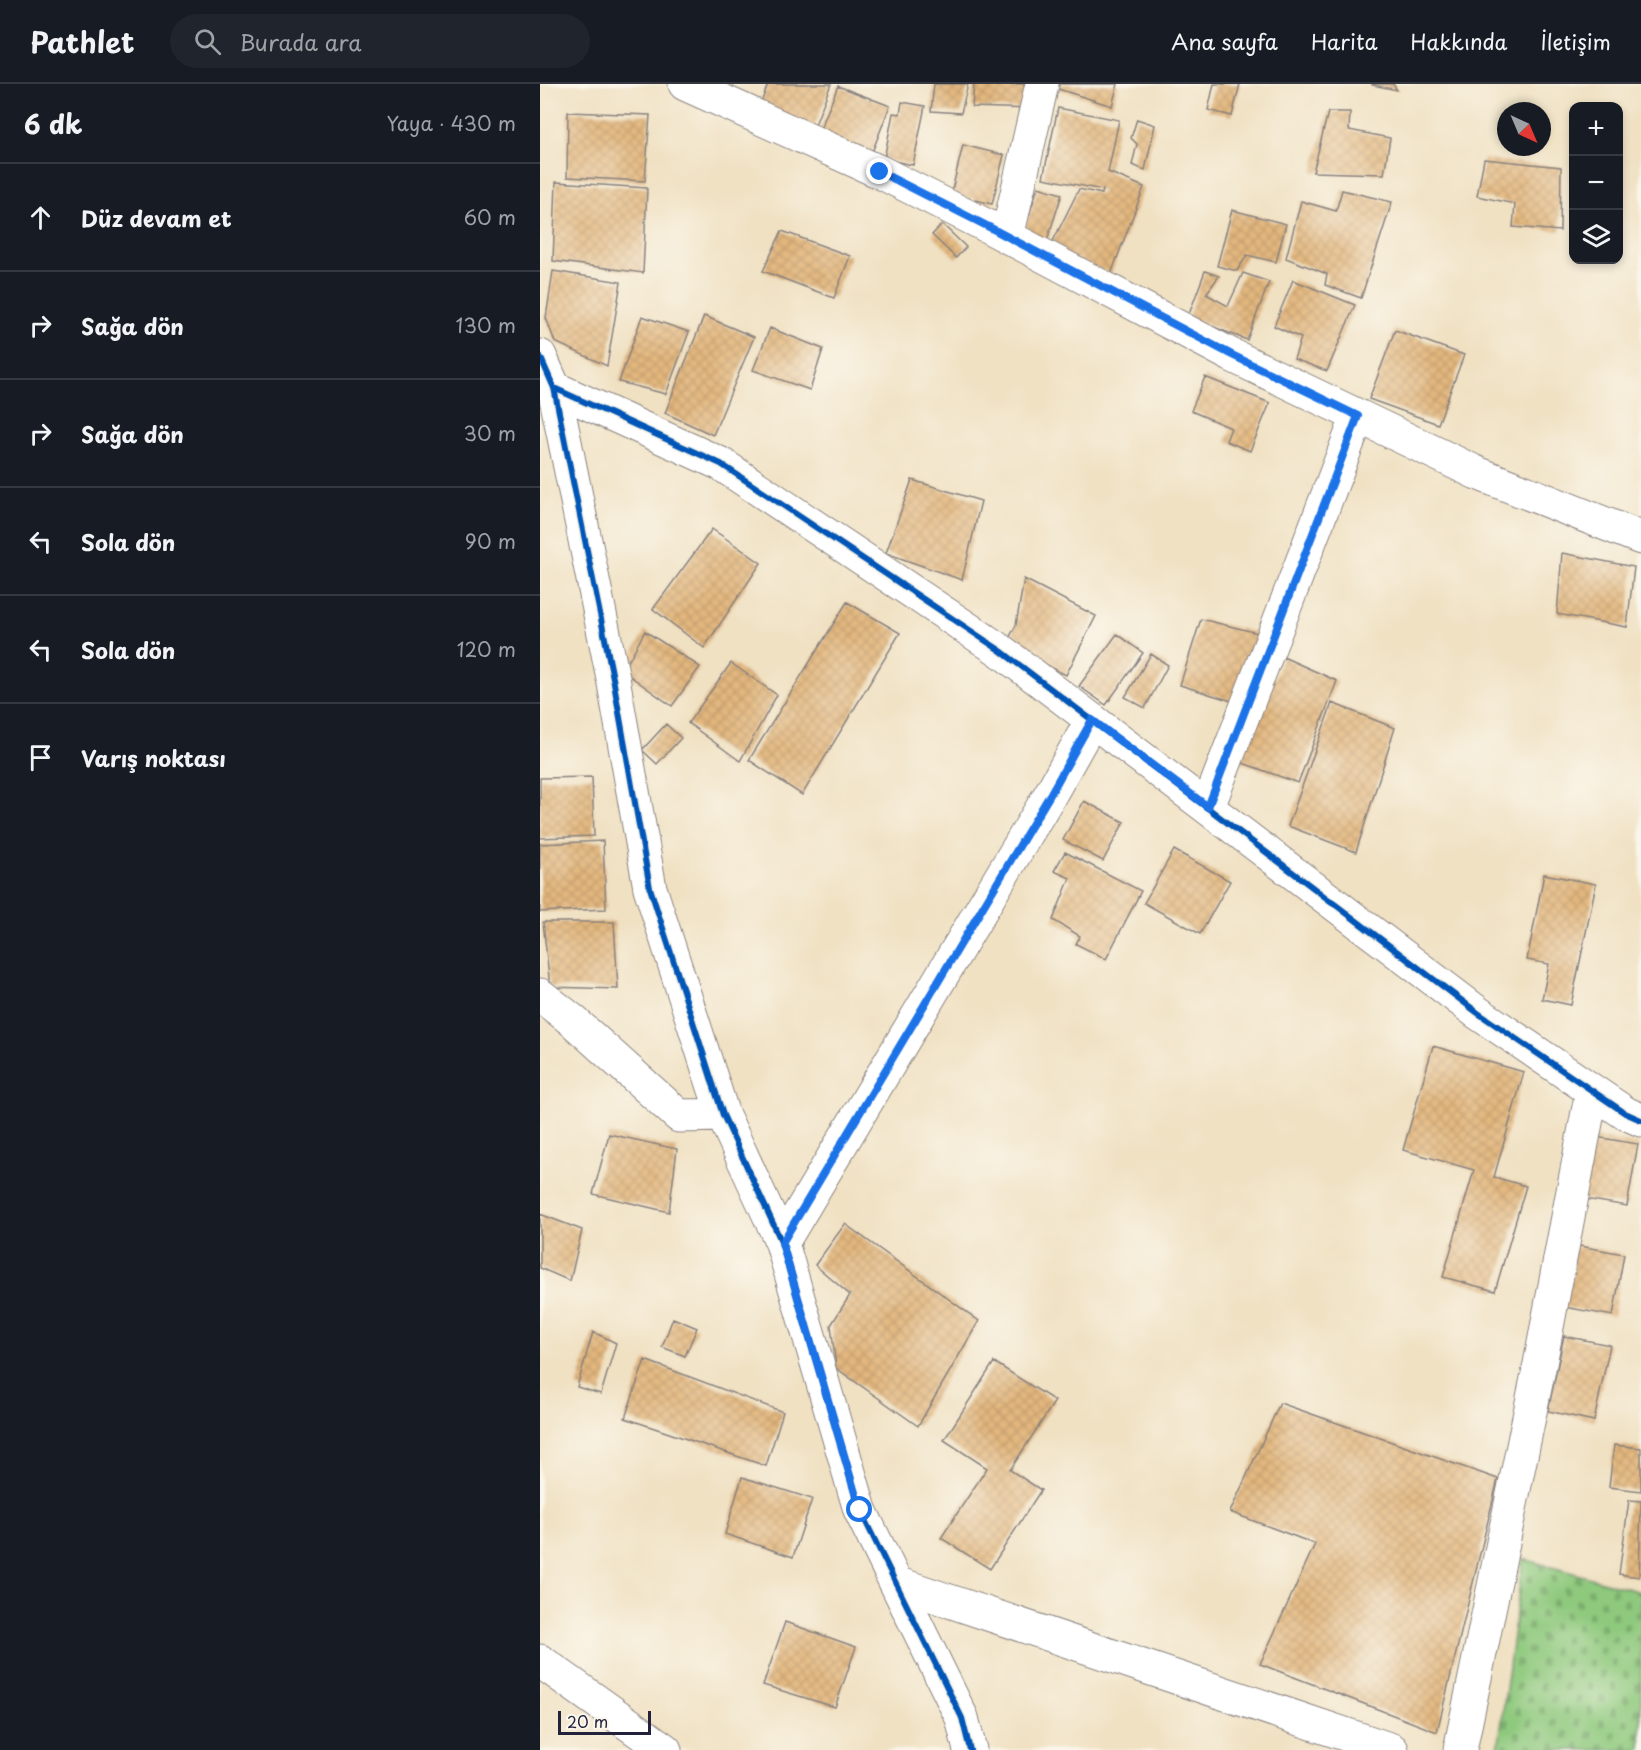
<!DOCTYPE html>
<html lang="tr">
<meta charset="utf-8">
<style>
:root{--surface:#171b24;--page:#20242c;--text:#f1f3f6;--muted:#9ea1a6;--line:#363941}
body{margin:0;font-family:"Playpen Sans",sans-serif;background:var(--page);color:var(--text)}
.controls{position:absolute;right:18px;top:18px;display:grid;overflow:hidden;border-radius:12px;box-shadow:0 3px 9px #0003}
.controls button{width:54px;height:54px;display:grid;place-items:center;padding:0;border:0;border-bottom:2px solid var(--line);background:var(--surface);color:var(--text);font:30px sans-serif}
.compass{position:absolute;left:957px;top:18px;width:54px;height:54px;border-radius:50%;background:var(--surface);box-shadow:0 3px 9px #0003;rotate:136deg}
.scale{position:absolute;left:18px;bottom:15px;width:93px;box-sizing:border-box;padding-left:6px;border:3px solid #22223b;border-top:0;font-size:16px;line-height:21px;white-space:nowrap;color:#22223b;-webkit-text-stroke:4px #fbf7ec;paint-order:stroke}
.stop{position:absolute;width:18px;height:18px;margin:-14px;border:4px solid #1a73e8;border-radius:50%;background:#fff}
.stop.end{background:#1a73e8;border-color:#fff;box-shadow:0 2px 6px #0008}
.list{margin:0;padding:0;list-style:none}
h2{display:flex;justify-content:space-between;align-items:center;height:78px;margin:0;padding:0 24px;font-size:26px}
h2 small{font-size:20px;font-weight:400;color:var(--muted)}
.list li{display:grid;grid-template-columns:39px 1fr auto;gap:18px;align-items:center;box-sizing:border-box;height:108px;padding:0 24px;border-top:2px solid var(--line)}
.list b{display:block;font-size:22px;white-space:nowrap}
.list em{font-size:20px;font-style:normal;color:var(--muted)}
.icon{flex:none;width:33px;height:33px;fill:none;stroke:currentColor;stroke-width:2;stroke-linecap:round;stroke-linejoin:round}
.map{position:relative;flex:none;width:1101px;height:1666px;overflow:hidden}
header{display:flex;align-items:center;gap:36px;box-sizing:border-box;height:84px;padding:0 30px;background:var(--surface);border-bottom:2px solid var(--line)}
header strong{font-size:28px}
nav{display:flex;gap:33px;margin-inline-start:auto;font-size:21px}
.search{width:420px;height:54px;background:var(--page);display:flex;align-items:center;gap:15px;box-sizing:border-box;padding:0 21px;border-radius:33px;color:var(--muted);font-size:22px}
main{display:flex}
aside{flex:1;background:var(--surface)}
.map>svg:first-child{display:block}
</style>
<header>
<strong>Pathlet</strong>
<div class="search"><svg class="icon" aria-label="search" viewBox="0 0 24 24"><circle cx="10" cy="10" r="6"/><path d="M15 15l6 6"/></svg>Burada ara</div>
<nav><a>Ana sayfa</a><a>Harita</a><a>Hakkında</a><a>İletişim</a></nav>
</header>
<main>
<aside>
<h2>6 dk<small>Yaya · 430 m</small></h2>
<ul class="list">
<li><svg class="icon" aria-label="ahead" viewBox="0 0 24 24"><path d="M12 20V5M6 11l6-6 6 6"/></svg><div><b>Düz devam et</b></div><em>60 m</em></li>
<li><svg class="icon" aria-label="right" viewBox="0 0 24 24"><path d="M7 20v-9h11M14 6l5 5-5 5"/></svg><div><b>Sağa dön</b></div><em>130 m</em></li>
<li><svg class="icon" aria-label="right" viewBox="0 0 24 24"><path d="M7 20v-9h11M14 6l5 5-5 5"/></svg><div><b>Sağa dön</b></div><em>30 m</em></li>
<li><svg class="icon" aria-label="left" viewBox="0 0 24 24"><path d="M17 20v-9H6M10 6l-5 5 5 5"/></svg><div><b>Sola dön</b></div><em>90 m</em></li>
<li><svg class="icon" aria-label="left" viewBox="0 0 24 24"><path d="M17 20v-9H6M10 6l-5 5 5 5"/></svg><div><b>Sola dön</b></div><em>120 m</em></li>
<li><svg class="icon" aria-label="arrive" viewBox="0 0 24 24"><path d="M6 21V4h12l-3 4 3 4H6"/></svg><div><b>Varış noktası</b></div></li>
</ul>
</aside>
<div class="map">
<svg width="1101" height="1666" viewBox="0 0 1101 1666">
<defs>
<pattern id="cemetery-stones" width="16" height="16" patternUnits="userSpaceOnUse" patternTransform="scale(1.5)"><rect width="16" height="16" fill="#8ec97d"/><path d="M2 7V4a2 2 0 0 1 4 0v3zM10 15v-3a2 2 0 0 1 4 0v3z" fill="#7aac6d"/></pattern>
<pattern id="building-cross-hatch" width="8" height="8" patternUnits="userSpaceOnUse" patternTransform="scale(1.5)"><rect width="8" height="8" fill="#e3b77e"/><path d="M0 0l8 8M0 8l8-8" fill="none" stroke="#c29d6e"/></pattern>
</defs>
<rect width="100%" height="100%" fill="#fbf7ec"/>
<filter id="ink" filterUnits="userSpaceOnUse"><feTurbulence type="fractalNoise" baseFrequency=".0167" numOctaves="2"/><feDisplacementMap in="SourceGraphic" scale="12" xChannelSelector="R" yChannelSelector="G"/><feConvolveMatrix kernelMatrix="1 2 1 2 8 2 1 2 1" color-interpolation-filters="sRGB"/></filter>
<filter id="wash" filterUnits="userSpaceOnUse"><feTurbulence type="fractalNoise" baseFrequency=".008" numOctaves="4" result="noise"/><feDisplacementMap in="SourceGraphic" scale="24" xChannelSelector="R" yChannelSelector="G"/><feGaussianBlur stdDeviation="1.35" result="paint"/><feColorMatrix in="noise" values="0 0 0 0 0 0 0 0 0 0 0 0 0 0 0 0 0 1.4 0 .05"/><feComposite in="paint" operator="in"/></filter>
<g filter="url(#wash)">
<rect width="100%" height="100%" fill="#f0e1c3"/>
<path fill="url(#cemetery-stones)" stroke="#58765c" stroke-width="1.5" d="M983,1475L1101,1508V1666H958Z"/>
<g id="blocks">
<path fill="url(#building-cross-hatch)" d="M228,0H291L269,56L216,32Z
M394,0H428L421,29L391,27Z
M434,0H490L489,25L432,23Z
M519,0H578L572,22L518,5Z
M674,0H700L692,32L668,26Z
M832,0H853L857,6L832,1Z
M298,2L350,22L329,76L275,58Z
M362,18L385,22L373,81L344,75L353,29L360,30Z
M518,24L579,36L568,88L604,103L571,190L509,165L539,105L562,110L563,106L503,94Z
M28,28L110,31L105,97L27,93Z
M788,28H810L809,46L850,54L844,90L773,88Z
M597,35L615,41L605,86L592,81L597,60L591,54Z
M423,61L464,71L452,120L411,110Z
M944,75L1021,83L1020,147L973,143L975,120L937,112Z
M16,98L107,104L103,189L13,177Z
M498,103L522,110L506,160L482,153Z
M802,106L852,118L821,214L785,201L787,190L746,174L761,117L796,127Z
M692,126L746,140L736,178L707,171L697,187L677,182Z
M402,140L426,163L416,174L392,151Z
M242,147L310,172L294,214L223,187Z
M13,187L81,198L67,282L15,258L6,234Z
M665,187L679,192L666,210L688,222L703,189L729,198L707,256L648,233Z
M753,196L815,221L787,287L754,275L761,254L734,242Z
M102,232L149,248L126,310L79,298Z
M164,232L214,253L173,351L125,329Z
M230,244L283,265L270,306L213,286Z
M855,246L924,271L898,340L829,315Z
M665,293L730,319L710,367L686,357L691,344L651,327Z
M372,396L441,417L422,496L346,469Z
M172,445L221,479L164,564L113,525Z
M1022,469L1094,483L1087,543L1017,530Z
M484,495L556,532L526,591L466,560L476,541Z
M307,518L360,549L262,711L209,676Z
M661,535L722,550L698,619L640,601Z
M105,547L160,583L132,622L83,587Z
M577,550L603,569L566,621L539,602Z
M611,570L628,581L605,624L585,613Z
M743,573L797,597L758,699L700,678Z
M191,579L237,611L200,677L148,639Z
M792,619L855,644L816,768L748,742Z
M126,640L141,654L117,680L102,666Z
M52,693L54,752L0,754V694Z
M544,717L584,738L563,777L523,756Z
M63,757L66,825L0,828V760Z
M634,766L690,797L660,850L604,819Z
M525,768L601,807L566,875L536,860L540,852L513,836L530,794L514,787Z
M1004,790L1056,800L1031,921L1002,915L1009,880L987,876Z
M3,838H74L78,905L10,903Z
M893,962L984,988L954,1093L986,1102L955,1207L903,1193L934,1086L863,1066Z
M69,1050L137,1065L129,1128L53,1110Z
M1050,1052L1098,1060L1087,1122L1039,1114Z
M0,1130L42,1146L30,1197L0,1184Z
M305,1140L439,1237L378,1342L296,1284L291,1241L310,1211L275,1181Z
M1034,1161L1084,1170L1073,1232L1024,1223Z
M133,1234L157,1244L145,1272L122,1263Z
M53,1248L76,1259L61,1310L37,1303Z
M1024,1252L1070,1261L1054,1337L1008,1327Z
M105,1276L243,1328L226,1382L85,1334Z
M454,1278L515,1317L470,1386L501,1406L450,1485L401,1454L447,1384L404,1356Z
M740,1319L958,1395L897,1648L720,1580L775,1460L690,1428Z
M1074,1361L1101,1364V1407L1069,1403Z
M202,1393L272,1415L253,1473L185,1450Z
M1089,1416L1101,1417L1099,1493L1079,1490Z
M245,1538L316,1563L295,1623L223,1601Z"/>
</g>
</g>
<g filter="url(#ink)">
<use href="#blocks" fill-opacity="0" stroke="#89827f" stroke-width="1.5"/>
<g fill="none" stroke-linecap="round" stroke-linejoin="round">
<defs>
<path id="street" d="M145,0L340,88L451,144L691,271L937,389L1101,454
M467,153L502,0
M0,272L14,304L181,380L461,567L938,929L1085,1029L1101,1036
M14,304L73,594L110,804L183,1031L242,1159L320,1426L422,1634L430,1666
M668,723L818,332
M0,911L32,936L139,1032L183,1031
M242,1159L511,709L552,636
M356,1499L852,1666
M0,1577L125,1666
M920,1666L1000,1280L1052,1007"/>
</defs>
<use href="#street" stroke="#89827f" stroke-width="35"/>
<use href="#street" stroke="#fff" stroke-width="33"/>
<defs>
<path id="cycleway" d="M0,272L14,304L181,380L461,567L938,929L1085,1029L1101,1036
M14,304L73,594L110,804L183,1031L242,1159L320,1426L422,1634L430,1666"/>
</defs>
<use href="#cycleway" stroke="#fbf7ec" stroke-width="10"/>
<use href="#cycleway" stroke="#0057b8" stroke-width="6"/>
</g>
</g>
<g fill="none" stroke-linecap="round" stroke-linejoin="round" filter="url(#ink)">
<path stroke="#1a73e8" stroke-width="8" d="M320,1426L242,1159L511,709L552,636L668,723L818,332L692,271L451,144L340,88"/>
</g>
</svg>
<div class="controls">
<button>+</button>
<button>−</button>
<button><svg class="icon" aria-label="layers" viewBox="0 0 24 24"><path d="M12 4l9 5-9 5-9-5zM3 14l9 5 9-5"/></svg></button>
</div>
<svg class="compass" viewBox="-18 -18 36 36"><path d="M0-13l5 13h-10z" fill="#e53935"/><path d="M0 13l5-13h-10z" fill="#9ea1a6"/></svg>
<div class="scale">20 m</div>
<div class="stop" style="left:320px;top:1426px"></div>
<div class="stop end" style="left:340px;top:88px"></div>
</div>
</main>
